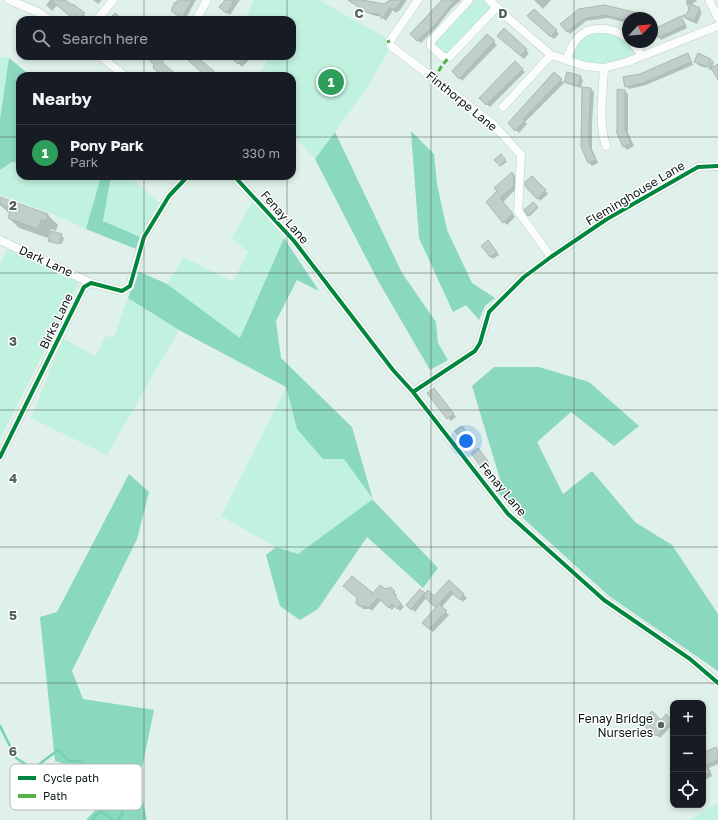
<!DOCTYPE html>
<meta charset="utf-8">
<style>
:root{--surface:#171b24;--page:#20242c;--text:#f1f3f6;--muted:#9ea1a6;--line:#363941;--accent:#7c3aed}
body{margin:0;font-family:"Golos Text",sans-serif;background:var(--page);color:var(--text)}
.controls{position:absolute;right:12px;bottom:12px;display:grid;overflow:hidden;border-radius:8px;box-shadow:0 2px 6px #0003}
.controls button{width:36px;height:36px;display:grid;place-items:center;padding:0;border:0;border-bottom:1px solid var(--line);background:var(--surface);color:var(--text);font:20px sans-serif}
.compass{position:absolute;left:622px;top:12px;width:36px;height:36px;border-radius:50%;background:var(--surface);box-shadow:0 2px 6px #0003;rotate:64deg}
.you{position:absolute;left:466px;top:441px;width:14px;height:14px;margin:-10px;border:3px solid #fff;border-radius:50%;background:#1a73e8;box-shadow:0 0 0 6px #1a73e833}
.badge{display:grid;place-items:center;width:26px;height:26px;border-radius:50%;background:var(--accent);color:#fff;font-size:13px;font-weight:700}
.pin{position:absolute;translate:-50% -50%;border:2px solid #fff;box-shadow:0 1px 4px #0006}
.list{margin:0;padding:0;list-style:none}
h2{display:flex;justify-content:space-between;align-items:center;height:52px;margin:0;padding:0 16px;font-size:17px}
h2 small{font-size:13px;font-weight:400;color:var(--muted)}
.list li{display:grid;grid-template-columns:26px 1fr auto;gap:12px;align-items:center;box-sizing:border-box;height:56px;padding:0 16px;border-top:1px solid var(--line)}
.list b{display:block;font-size:15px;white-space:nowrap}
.list p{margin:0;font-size:13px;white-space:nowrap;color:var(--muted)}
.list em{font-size:13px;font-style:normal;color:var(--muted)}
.icon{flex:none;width:22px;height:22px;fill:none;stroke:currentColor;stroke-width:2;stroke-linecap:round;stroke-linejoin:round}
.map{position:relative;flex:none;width:718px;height:820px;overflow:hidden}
.search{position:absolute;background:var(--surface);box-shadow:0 2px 6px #0003;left:16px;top:16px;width:280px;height:44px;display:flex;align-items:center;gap:10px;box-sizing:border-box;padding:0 14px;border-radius:12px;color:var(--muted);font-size:15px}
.panel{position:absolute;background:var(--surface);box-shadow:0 2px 6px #0003;left:16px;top:72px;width:280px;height:108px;border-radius:12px}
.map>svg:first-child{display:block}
</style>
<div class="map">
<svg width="718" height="820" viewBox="0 0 718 820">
<rect width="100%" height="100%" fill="#dff1ea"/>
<path fill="#c0f2df" d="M254,0H319L386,38L389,50L367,88L315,159L292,134V76H260L267,59L266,56H292V20H246Z
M469,0H489L497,7L443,57L431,41Z
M600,28L628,38V42H632L642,56L604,68L566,60L575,42Z
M0,57L9,58L0,120Z
M12,162L20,163V176H101L86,229L55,215L0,195V170Z
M111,176H129L161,204L140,237L103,221Z
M253,200L284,238L240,338L167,284L184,257L233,282L248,252L232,238Z
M7,249L79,283L0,439V264Z
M128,298L179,330L107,455L31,418L63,338L95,356L106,336L114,337Z
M286,387L297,429L344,458L373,500L298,554L276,547L221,516Z
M718,801V820H690L718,802Z"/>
<path fill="#8bd8c0" d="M9,58L26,72V76H20V113L18,127L20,129V163L12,162L0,170V120Z
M411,131L434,154L437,184L447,230L472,283L495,298L485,306L479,320L466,305L453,312L419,238Z
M335,132L402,273L436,322L438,343L448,360L430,370L377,279L315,159Z
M101,176H111L103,221L140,237L136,249L86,229Z
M284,238L319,291L297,280L276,321L281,358L352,427L373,500L438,568L423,588L367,537L318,609L300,620L280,606L266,555L276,547L298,554L373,499L344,459H323L297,429L286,387L179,330L128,298L138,271L167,284L240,338Z
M494,367H539L589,382L639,426L614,446L571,412L537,442L563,494L592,471L635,522L672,545L718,614V671L609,596L514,510L493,487L503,489L472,386Z
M129,474L149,492L137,539L72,671L83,699L154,710L139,782L147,820H86L97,808L101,795L71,766L55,761L40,617L57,612Z"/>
<path fill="#0003" d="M50,0H64L87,17L84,20L80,17L76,20L57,5L52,11L46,5Z
M93,0H102L98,4Z
M180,0H196L185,20L176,15L172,11Z
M225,0H240L230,15L223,10Z
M347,0H364L367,2L384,5L392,0H407L400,10L396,13L393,10L386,21L382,17L372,15Z
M443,0H461L451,9L437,27L421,43L411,34Z
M534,0H551L543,9Z
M686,0H696L697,1L690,5L699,9L702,12L697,24L686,19L683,16L688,14L690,8Z
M534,10L559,34L554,39L531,19Z
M579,10L640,18H628V23L608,18L586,21L570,34L567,31Z
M226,17L231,20H224Z
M681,18L684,21L687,28L661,40L659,37Z
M504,30L529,53L524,59L501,38Z
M487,35L497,45L462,81L453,71Z
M687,54L690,57L693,65L646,85L629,89L626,86L640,74Z
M188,56H201L204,58L201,62L215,74L214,76H207Z
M235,56H245L249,60L242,67L236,61Z
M710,59L706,68L698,65L696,62Z
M712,60L714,62L711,70L708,69Z
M515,63L525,72L490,107L480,98Z
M236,72L241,76H235L234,75Z
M554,73L564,83L525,122L527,124L519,133L509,123Z
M580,77L583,80L581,88L568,84L565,82Z
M591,89L594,92L592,124V149L598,163L592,166L589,163L582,147Z
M625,91L628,94V133L634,146L627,150L624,147Z
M501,156L507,162L501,166L496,160Z
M512,173L517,179L516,189L503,202L515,217L507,225L504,222L498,191Z
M532,177L548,194L540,201L526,185Z
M0,198L48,215L58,225L56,231L51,229L48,238L19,228L9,218L10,214L0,205Z
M533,203L538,208L530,216L525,210Z
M61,235L64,238L62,244L52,241V243L50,240Z
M491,245L499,255L493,259L490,256Z
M434,389L456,417L451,421L448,418Z
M465,430L474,442L468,446L465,443Z
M478,449L490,464L484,468L472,453Z
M449,581L467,598L463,602L454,593L441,608L449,615L433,632L423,623L437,608L426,598L415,612L410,608L420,590L425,595L434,598Z
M390,588L397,595L395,597L404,607L400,611L395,606L392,610L381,600L372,611L370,609H363L360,606L373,595L388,591Z
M666,716L673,723V724L660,738L645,726L661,721Z
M718,754V764L709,768L712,776L706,779L703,775V759Z"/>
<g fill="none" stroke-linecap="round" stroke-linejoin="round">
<path stroke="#74d1b3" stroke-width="2.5" d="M0,726L16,758L33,769L58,750L69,761H81L96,780L115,797L123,813L118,820
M93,820L95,816L101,811L113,820"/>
</g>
<path fill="#c1cfca" stroke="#abb9b4" d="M50,0H65L72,5L73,4L85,13L80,18L77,15L74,19Z
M178,0H192L182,18L171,11L175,2L176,3Z
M225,0H234L232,3L233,4L226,13L219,7Z
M348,0H362L384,4L390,0H402L398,7L392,10L390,7L382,19L379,14L368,13Z
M442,0H455L435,25L417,41L410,34Z
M686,2L700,8L694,21L682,16L687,14L689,8Z
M604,5L634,12L642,18H625V20L604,15L583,19L567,32L560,24L579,9Z
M534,9L557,30L551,37L527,16Z
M115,13L123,20H108Z
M681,16L685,25L658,38L654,29Z
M504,28L527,49L521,56L497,36Z
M487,34L495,41L459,79L452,71Z
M688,53L691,62L643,83L625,87L623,77L640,74Z
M698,53L711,59L708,67L694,62Z
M145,56H158L164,60L162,62L164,64L178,76H163L153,68L154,65Z
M191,56H203L200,60L214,71L211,76H205L188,60Z
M228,56H245L238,64Z
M515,61L523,69L486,105L479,98Z
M718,64V80L711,68Z
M554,72L562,79L523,119L525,121L515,131L508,123Z
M567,72L581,76L578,86L564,82Z
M582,87L591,88L589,120V145L596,160L588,163L581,147Z
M617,89L625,90V130L631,143L623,147L616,131H617Z
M501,154L506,160L500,166L494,160Z
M512,172L514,175V186L500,198L513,214L503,223L486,202L497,191L494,188Z
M532,176L546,190L537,199L525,186V182Z
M0,197L48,214L46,221L41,220L38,229L8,218L10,212L7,211L8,208L0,204Z
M533,202L538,207L528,216L524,210Z
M51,231L62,234L59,244L48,241Z
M488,240L497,252L490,257L481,246Z
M434,388L454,414L447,419L427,393Z
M462,426L471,438L464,443L455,431Z
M478,448L488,461L480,466L471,453Z
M352,576L373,593L380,585L385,589L386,588L388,589L390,587L395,591L393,593L397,597L396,598L401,603L397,609L392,604L389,608L378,598L368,608L366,606H359L356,603L357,598L343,586Z
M449,580L464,594L460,600L450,591L439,604L447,611L429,629L422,623L438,605L435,607L423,596L428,590L434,596Z
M420,589L425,593L411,610L406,605Z
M652,711L661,720L666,714L672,720L656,736L641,723Z
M716,747L718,751V760L706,765L710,773L703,776V757L704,758L707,756L705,752Z"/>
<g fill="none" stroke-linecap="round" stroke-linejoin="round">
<defs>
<path id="minor" d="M9,0L38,12L50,20
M418,0L390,41L391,46L493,124L521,155L518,211L551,257
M469,0L431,41V46L443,57H449L497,7
M489,0L508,18L551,55L585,66L604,68L627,62L718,26
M709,0L718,18
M97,20L113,0
M196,20L207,0
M632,42L642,56
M100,56L125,76
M566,60C569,54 571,48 574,43C586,23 612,27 628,38
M604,68C603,93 598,122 606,146
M503,107L551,55
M234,176L294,241L393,370L413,392L508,514L604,600L690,659L718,683
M0,240L91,283
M413,392L475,351L480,343L489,312L524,277L551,257L607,219L698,167L718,166
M0,457L84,287L91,283L122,291L130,286L144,237L169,196L188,176"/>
</defs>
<use href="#minor" stroke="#c0cec8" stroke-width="9"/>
<use href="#minor" stroke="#fafdfc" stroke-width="8"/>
<path stroke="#54b144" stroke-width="3" stroke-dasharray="6 3" stroke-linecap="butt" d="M387,42L390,41
M434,79L441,67L449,57"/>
<defs>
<path id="cycleway" d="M234,176L294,241L393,370L413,392L508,514L604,600L690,659L718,683
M413,392L475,351L480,343L489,312L524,277L551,257L607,219L698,167L718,166
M0,457L84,287L91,283L122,291L130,286L144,237L169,196L188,176"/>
</defs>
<use href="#cycleway" stroke="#fff" stroke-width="6"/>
<use href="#cycleway" stroke="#00873e" stroke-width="4"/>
</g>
<path fill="none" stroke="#54625d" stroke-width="1" stroke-opacity="0.55" d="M144,0V20M287,0V20M431,0V820M574,0V820M144,56V76M287,56V76M0,137H20M292,137H718M144,176V820M287,176V820M0,273H718M0,410H718M0,547H718M0,683H718"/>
<circle fill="#54625d" stroke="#fff" stroke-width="1.5" cx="661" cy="725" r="4"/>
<g text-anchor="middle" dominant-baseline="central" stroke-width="3" stroke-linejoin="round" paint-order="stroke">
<g font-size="12" fill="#091511" stroke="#fff">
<text transform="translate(462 101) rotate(39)">Finthorpe Lane</text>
<text transform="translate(635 193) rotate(-31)">Fleminghouse Lane</text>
<text transform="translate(285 217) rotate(49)">Fenay Lane</text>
<text transform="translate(46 261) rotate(25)">Dark Lane</text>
<text transform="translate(56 321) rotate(-64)">Birks Lane</text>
<text transform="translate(503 489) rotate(50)">Fenay Lane</text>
</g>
<g font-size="12" fill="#091511" stroke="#fff" text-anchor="end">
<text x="653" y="718">Fenay Bridge<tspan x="653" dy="14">Nurseries</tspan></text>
</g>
</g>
<rect x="10" y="764" width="132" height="46" rx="6" fill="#fff" stroke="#b5b9b8" stroke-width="1"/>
<rect x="18" y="776" width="18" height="4" fill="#00873e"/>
<rect x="18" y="794" width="18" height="4" fill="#54b144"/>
<g font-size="11" fill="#091511">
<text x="43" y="782">Cycle path</text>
<text x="43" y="800">Path</text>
</g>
<g font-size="13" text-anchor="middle" font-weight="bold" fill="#54625d" stroke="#fff" stroke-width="3" stroke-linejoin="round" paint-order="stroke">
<text x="359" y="18">C</text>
<text x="503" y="18">D</text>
<text x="13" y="210">2</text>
<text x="13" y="346">3</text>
<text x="13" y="483">4</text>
<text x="13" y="620">5</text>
<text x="13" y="756">6</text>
</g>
</svg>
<div class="controls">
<button>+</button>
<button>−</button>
<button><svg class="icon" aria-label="locate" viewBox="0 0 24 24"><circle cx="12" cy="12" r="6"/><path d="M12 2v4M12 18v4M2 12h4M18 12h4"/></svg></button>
</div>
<svg class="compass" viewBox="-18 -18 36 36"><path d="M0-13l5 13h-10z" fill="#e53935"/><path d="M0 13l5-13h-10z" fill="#9ea1a6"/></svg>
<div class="you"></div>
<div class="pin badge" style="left:331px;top:82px;background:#2e9e5b">1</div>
<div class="search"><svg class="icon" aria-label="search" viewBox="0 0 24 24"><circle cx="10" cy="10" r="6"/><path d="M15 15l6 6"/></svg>Search here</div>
<section class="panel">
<h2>Nearby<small></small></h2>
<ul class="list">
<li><span class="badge" style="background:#2e9e5b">1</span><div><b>Pony Park</b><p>Park</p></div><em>330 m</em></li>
</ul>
</section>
</div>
